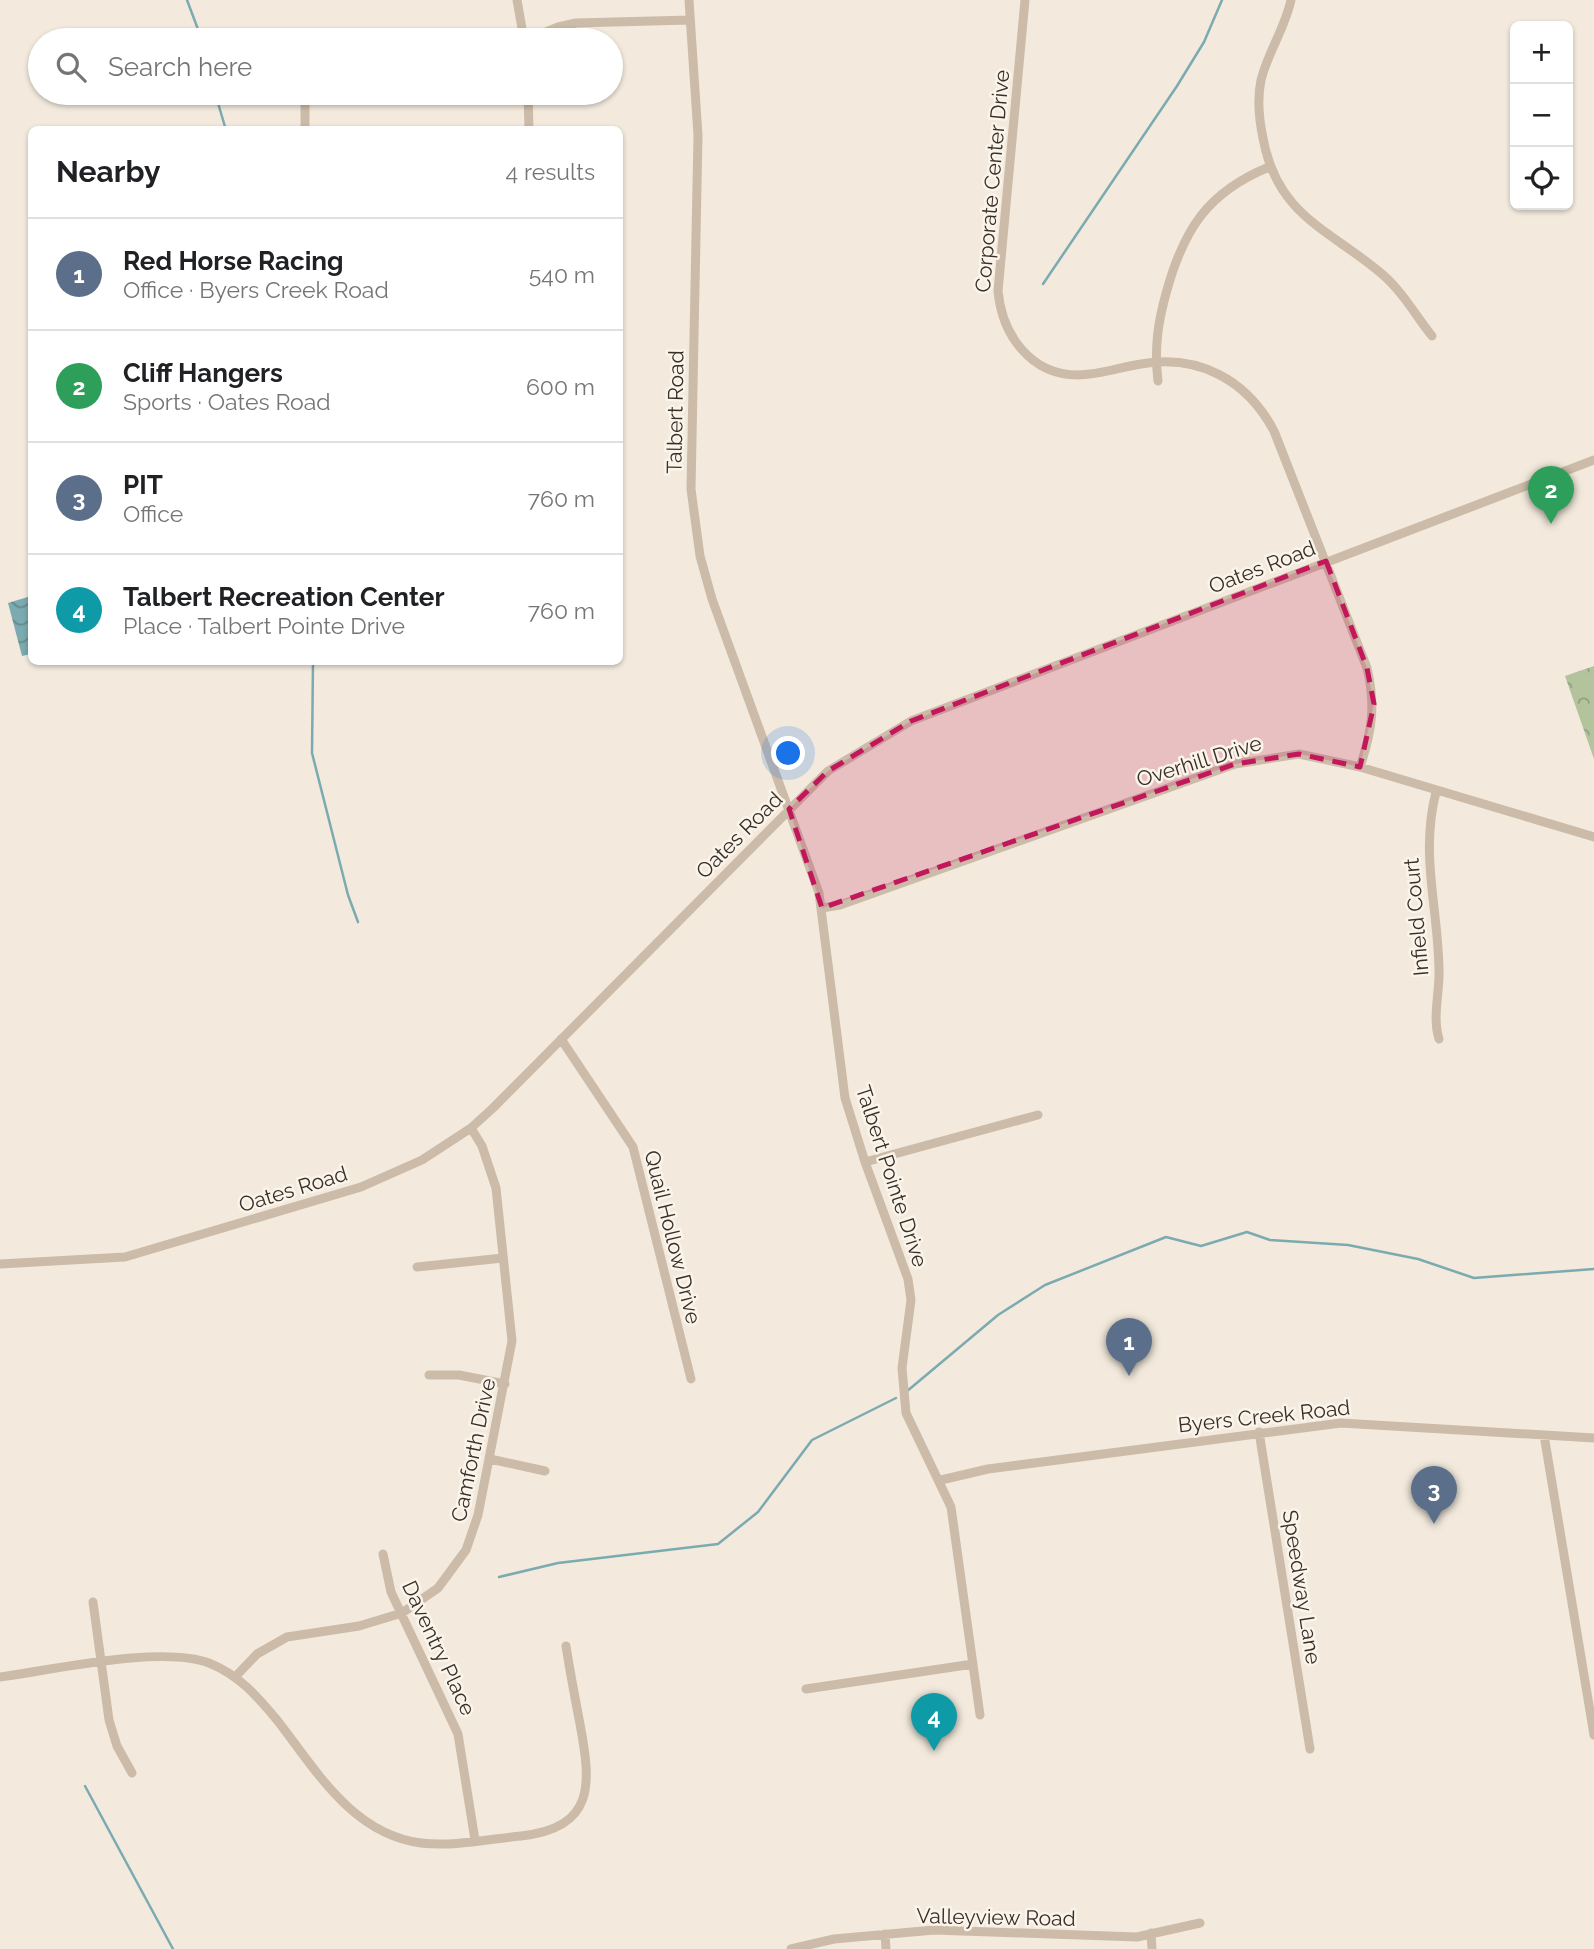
<!DOCTYPE html>
<meta charset="utf-8">
<style>
:root{--surface:#fff;--page:#f6f6f6;--text:#202124;--muted:#757577;--line:#e0e0e0;--accent:#db2777}
body{margin:0;font-family:Raleway,sans-serif;background:var(--page);color:var(--text)}
.controls{position:absolute;right:21px;top:21px;display:grid;overflow:hidden;border-radius:10px;box-shadow:0 2px 5px #0004}
.controls button{width:63px;height:63px;display:grid;place-items:center;padding:0;border:0;border-bottom:2px solid var(--line);background:var(--surface);color:var(--text);font:35px sans-serif}
.you{position:absolute;left:789px;top:754px;width:24px;height:24px;margin:-18px;border:5px solid #fff;border-radius:50%;background:#1a73e8;box-shadow:0 0 0 10px #1a73e833}
.badge{display:grid;place-items:center;width:46px;height:46px;border-radius:50%;background:var(--accent);color:#fff;font-size:23px;font-weight:700}
.pin{position:absolute;translate:-50% -58px;filter:drop-shadow(0 2px 4px #0008)}
.pin::after{content:'';position:absolute;top:37px;width:24px;height:21px;background:inherit;clip-path:polygon(0 0,100% 0,50% 100%)}
.list{margin:0;padding:0;list-style:none}
h2{display:flex;justify-content:space-between;align-items:center;height:91px;margin:0;padding:0 28px;font-size:30px}
h2 small{font-size:23px;font-weight:400;color:var(--muted)}
.list li{display:grid;grid-template-columns:46px 1fr auto;gap:21px;align-items:center;box-sizing:border-box;height:112px;padding:0 28px;border-top:2px solid var(--line)}
.list b{display:block;font-size:26px;white-space:nowrap}
.list p{margin:0;font-size:23px;white-space:nowrap;color:var(--muted)}
.list em{font-size:23px;font-style:normal;color:var(--muted)}
.icon{flex:none;width:38px;height:38px;fill:none;stroke:currentColor;stroke-width:2;stroke-linecap:round;stroke-linejoin:round}
.map{position:relative;flex:none;width:1594px;height:1949px;overflow:hidden}
.search{position:absolute;background:var(--surface);box-shadow:0 2px 5px #0004;left:28px;top:28px;width:595px;height:77px;display:flex;align-items:center;gap:18px;box-sizing:border-box;padding:0 24px;border-radius:38px;color:var(--muted);font-size:26px}
.panel{position:absolute;background:var(--surface);box-shadow:0 2px 5px #0004;left:28px;top:126px;width:595px;height:539px;border-radius:10px}
.map>svg:first-child{display:block}
</style>
<div class="map">
<svg width="1594" height="1949" viewBox="0 0 1594 1949">
<defs>
<pattern id="park-crowns" width="20" height="18" patternUnits="userSpaceOnUse" patternTransform="scale(1.75)"><rect width="20" height="18" fill="#b3c39c"/><path d="M2 6a3 3 0 1 1 6 0M12 15a3 3 0 1 1 6 0" fill="none" stroke="#939f7f"/></pattern>
<pattern id="water-waves" width="16" height="10" patternUnits="userSpaceOnUse" patternTransform="scale(1.75)"><rect width="16" height="10" fill="#7baab1"/><path d="M0 5q4-4 8 0t8 0" fill="none" stroke="#668b90"/></pattern>
</defs>
<rect width="100%" height="100%" fill="#f3eadd"/>
<path fill="url(#park-crowns)" d="M1594,666V759L1565,676Z"/>
<path fill="url(#water-waves)" d="M31,596V654L22,656L8,603Z"/>
<g fill="none" stroke-linecap="round" stroke-linejoin="round">
<path stroke="#7baab1" stroke-width="2.5" d="M187,0L202,40
M215,93L226,130
M1043,284L1177,86L1204,42L1222,0
M313,662L312,753L348,895L358,922
M906,1392L998,1315L1045,1285L1166,1237L1201,1246L1247,1232L1270,1240L1348,1245L1418,1259L1474,1278L1594,1269
M499,1577L558,1563L718,1544L758,1512L812,1440L896,1398
M85,1786L173,1949"/>
<path stroke="#ccbba8" stroke-width="9" d="M517,0L524,40
M689,0L698,135L691,489L700,556L712,599L819,893L845,1098L865,1162L908,1279L911,1300L902,1368L906,1413L951,1507L980,1715
M1025,0L998,291C1002,334 1030,375 1078,375C1099,375 1121,367 1141,364C1199,354 1247,380 1274,431L1367,668C1376,705 1372,731 1360,767
M1291,0C1285,28 1268,52 1261,80C1257,99 1259,119 1263,138C1277,216 1329,229 1382,274C1402,291 1416,316 1432,336
M527,40L558,27L576,23L690,20
M305,93V130
M528,93L529,130
M1158,381C1154,348 1158,321 1167,290C1184,229 1208,192 1269,167
M1436,792C1420,854 1438,907 1439,969C1440,992 1432,1017 1439,1039
M822,908L840,905L1235,764L1299,754L1360,767L1594,837
M561,1039L633,1147L691,1379
M865,1162L1038,1115
M0,1264L125,1257L361,1187L422,1160L471,1128L493,1108L828,771L911,721L1594,460
M417,1267L503,1258
M429,1375H459L505,1384
M1259,1432L1310,1749
M1544,1435L1594,1735
M490,1459L545,1471
M941,1480L988,1469L1341,1423L1594,1438
M383,1554L391,1592L458,1734L475,1840
M93,1602L109,1720L117,1746L132,1773
M0,1677C53,1670 161,1645 209,1663C239,1675 257,1696 277,1720C316,1770 352,1834 421,1843C453,1847 489,1839 521,1836C596,1828 591,1783 580,1724C575,1698 570,1672 566,1646
M235,1677L257,1654L287,1637L359,1626L402,1613L438,1588L466,1550L478,1515L512,1341L496,1188L482,1146L471,1128
M806,1689L973,1664
M1151,1933L1152,1949
M885,1934L886,1949
M791,1949L834,1939L934,1930L1137,1937L1200,1923"/>
</g>
<path fill="#c2185b" fill-opacity="0.2" stroke="#c2185b" stroke-width="5" stroke-dasharray="14 9" stroke-linejoin="round" d="M1326,561L1367,668L1374,704L1360,767L1299,754L1235,764L822,908L789,809L828,771L911,721Z"/>
<g text-anchor="middle" dominant-baseline="central" stroke-width="5" stroke-linejoin="round" paint-order="stroke">
<g font-size="21" fill="#382f29" stroke="#faf4ea">
<text transform="translate(992 181) rotate(-85)">Corporate Center Drive</text>
<text transform="translate(675 412) rotate(-89)">Talbert Road</text>
<text transform="translate(1262 567) rotate(-21)">Oates Road</text>
<text transform="translate(1199 761) rotate(-17)">Overhill Drive</text>
<text transform="translate(739 835) rotate(-45)">Oates Road</text>
<text transform="translate(1416 917) rotate(-95)">Infield Court</text>
<text transform="translate(892 1176) rotate(72)">Talbert Pointe Drive</text>
<text transform="translate(293 1189) rotate(-17)">Oates Road</text>
<text transform="translate(673 1237) rotate(76)">Quail Hollow Drive</text>
<text transform="translate(1264 1416) rotate(-6)">Byers Creek Road</text>
<text transform="translate(473 1450) rotate(-78)">Camforth Drive</text>
<text transform="translate(1302 1587) rotate(81)">Speedway Lane</text>
<text transform="translate(439 1648) rotate(65)">Daventry Place</text>
<text transform="translate(996 1917) rotate(1)">Valleyview Road</text>
</g>
</g>
</svg>
<div class="controls">
<button>+</button>
<button>−</button>
<button><svg class="icon" aria-label="locate" viewBox="0 0 24 24"><circle cx="12" cy="12" r="6"/><path d="M12 2v4M12 18v4M2 12h4M18 12h4"/></svg></button>
</div>
<div class="you"></div>
<div class="pin badge" style="left:1129px;top:1376px;background:#5c6f8a">1</div>
<div class="pin badge" style="left:1551px;top:524px;background:#2e9e5b">2</div>
<div class="pin badge" style="left:1434px;top:1524px;background:#5c6f8a">3</div>
<div class="pin badge" style="left:934px;top:1751px;background:#0f9aa8">4</div>
<div class="search"><svg class="icon" aria-label="search" viewBox="0 0 24 24"><circle cx="10" cy="10" r="6"/><path d="M15 15l6 6"/></svg>Search here</div>
<section class="panel">
<h2>Nearby<small>4 results</small></h2>
<ul class="list">
<li><span class="badge" style="background:#5c6f8a">1</span><div><b>Red Horse Racing</b><p>Office · Byers Creek Road</p></div><em>540 m</em></li>
<li><span class="badge" style="background:#2e9e5b">2</span><div><b>Cliff Hangers</b><p>Sports · Oates Road</p></div><em>600 m</em></li>
<li><span class="badge" style="background:#5c6f8a">3</span><div><b>PIT</b><p>Office</p></div><em>760 m</em></li>
<li><span class="badge" style="background:#0f9aa8">4</span><div><b>Talbert Recreation Center</b><p>Place · Talbert Pointe Drive</p></div><em>760 m</em></li>
</ul>
</section>
</div>
